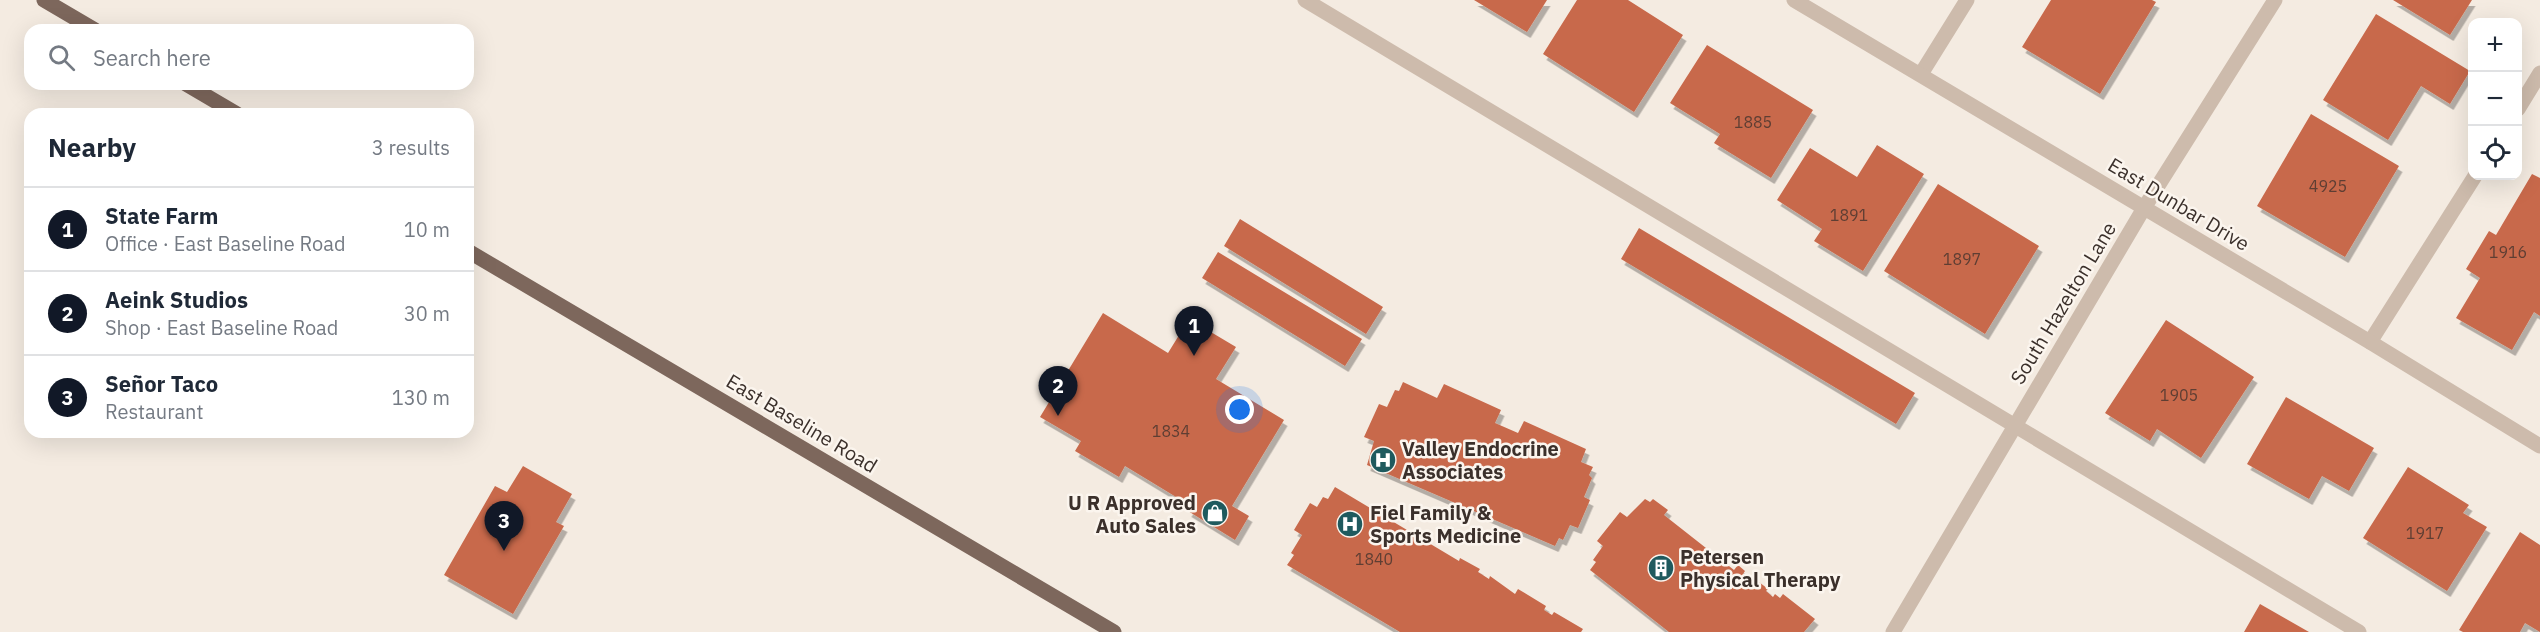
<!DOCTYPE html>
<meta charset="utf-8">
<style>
:root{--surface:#fff;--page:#f2f2f3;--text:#1f2937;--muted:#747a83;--line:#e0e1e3;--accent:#111827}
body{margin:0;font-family:"IBM Plex Sans",sans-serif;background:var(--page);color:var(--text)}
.controls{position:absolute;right:18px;top:18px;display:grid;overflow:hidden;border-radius:12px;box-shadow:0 6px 24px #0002}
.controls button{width:54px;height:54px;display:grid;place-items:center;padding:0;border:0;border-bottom:2px solid var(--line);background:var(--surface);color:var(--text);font:30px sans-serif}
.you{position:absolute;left:1240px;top:410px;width:21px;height:21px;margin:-15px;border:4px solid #fff;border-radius:50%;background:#1a73e8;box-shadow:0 0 0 9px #1a73e833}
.badge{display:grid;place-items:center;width:39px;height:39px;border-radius:50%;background:var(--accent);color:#fff;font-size:20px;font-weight:700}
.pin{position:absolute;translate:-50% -50px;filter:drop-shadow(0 2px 3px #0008)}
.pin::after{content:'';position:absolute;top:32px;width:21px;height:18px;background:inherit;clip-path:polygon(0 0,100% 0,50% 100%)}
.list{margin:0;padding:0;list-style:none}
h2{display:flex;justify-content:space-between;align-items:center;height:78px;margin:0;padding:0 24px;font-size:26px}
h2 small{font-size:20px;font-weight:400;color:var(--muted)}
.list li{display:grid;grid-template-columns:39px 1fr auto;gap:18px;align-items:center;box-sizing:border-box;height:84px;padding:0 24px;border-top:2px solid var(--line)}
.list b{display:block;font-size:22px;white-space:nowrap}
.list p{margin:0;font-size:20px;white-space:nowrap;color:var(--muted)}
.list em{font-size:20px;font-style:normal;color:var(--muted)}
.icon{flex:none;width:33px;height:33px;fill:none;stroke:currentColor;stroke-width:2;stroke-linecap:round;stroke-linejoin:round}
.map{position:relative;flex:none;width:2540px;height:632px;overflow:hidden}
.search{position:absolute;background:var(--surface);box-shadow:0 6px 24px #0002;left:24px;top:24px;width:450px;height:66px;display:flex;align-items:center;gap:15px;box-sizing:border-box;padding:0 21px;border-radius:18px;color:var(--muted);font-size:22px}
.panel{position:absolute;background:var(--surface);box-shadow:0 6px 24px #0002;left:24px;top:108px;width:450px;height:330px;border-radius:18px}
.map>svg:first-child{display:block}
</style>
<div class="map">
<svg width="2540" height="632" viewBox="0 0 2540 632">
<defs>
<filter id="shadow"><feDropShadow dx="3.5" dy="6" stdDeviation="0" flood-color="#0004"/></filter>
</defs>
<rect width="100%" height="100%" fill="#f4ebe1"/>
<path fill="#c8694b" filter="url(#shadow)" d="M1474,0H1547L1527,32Z
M1577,0H1628L1683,35L1634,112L1543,54Z
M2051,0H2152L2156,2L2100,94L2022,47Z
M2393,0H2472L2450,35Z
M2376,14L2470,71L2450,104L2421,86L2388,140L2323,100Z
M1707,45L1813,110L1771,178L1714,143L1720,134L1670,103Z
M2311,114L2399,166L2345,257L2257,206Z
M1877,145L1924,174L1863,271L1814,241L1822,229L1777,200L1810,148L1857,177Z
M2532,174L2540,178V316L2534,312L2512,350L2456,318L2480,278L2466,269L2489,231L2496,235Z
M1938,184L2039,246L1985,334L1884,271Z
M1240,219L1383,307L1366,334L1224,246Z
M1639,228L1915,393L1896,424L1621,259Z
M1218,252L1362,339L1345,366L1202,278Z
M1103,313L1168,353L1189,319L1236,347L1216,379L1284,420L1232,506L1249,516L1235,540L1188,511L1191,506L1125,466L1119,477L1075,451L1081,441L1040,417Z
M2166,320L2254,377L2201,458L2157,429L2150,441L2105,413Z
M1403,382L1437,398L1444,384L1501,410L1495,423L1518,433L1524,421L1586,449L1581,462L1593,467L1589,475L1592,478L1584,497L1590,500L1578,528L1570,525L1563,540L1559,538L1555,546L1367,465L1374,441L1364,437L1379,404L1387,407L1395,390L1399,391Z
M2286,397L2374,448L2349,491L2322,476L2309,499L2247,464Z
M523,466L572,494L556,522L564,526L513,614L444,575L495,486L507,492Z
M2408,467L2469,505L2463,513L2487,527L2447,591L2363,538Z
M1335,487L1459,561L1460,558L1480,569L1478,572L1489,579L1490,576L1515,594L1518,589L1546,606L1544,610L1552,615L1554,612L1583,629L1581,632H1400L1287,565L1294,555L1291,553L1302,535L1294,530L1310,503L1317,507L1323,497L1328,499Z
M1645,499L1650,502L1653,499L1668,510L1664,515L1734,570L1738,565L1745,571L1743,574L1757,586L1759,582L1768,589L1766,591L1773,597L1775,594L1780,598L1783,594L1815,619L1804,632H1669L1590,570L1596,562L1593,560L1603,546L1597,541L1620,512L1627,517Z
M2520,532L2540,545V632L2525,623L2520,632H2463L2459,630Z
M2260,604L2309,632H2244Z"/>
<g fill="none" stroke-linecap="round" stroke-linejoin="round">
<path stroke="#cdbbac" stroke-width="15" d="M1305,0L2359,632
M1921,74L1967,0
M2518,109L2540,73
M2370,342L2475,176"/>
<path stroke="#cdbbac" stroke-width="15" d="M1794,0L2370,342L2540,446
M1893,632L2144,208L2275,0"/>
<path stroke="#7d675c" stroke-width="15" d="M44,0L95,30
M186,84L237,114
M468,251L1114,632"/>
</g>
<defs>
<symbol id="hospital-disc" viewBox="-11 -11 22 22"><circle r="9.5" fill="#1f5a5e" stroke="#fbf5ee"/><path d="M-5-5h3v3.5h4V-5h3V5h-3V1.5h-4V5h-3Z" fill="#fff"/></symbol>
<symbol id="shop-disc" viewBox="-11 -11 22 22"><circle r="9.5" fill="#1f5a5e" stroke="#fbf5ee"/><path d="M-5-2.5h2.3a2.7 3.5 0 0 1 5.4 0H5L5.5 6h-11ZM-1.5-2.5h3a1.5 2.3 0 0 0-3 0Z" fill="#fff"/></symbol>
<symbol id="building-disc" viewBox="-11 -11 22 22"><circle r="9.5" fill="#1f5a5e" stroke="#fbf5ee"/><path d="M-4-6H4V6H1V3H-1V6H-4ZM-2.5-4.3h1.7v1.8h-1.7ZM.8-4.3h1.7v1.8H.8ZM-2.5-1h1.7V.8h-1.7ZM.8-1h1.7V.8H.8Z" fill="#fff"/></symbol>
</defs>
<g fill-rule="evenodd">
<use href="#hospital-disc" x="1368" y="445" width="30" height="30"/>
<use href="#shop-disc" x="1200" y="498" width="30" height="30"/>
<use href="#hospital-disc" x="1335" y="509" width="30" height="30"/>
<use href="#building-disc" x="1646" y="553" width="30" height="30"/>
</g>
<g text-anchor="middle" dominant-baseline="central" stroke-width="5" stroke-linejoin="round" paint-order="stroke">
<g font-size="16" fill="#5e3e33">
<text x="1753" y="122">1885</text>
<text x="2328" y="186">4925</text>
<text x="1849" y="215">1891</text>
<text x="2508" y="252">1916</text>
<text x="1962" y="259">1897</text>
<text x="2179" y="395">1905</text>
<text x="1171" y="431">1834</text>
<text x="2425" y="533">1917</text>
<text x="1374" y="559">1840</text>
</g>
<g font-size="20" fill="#3b302b" stroke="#fbf5ee">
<text transform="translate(2179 204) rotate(31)">East Dunbar Drive</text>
<text transform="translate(2063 303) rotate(-59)">South Hazelton Lane</text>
<text transform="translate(802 423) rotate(31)">East Baseline Road</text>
</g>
<g font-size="20" font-weight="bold" fill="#3b302b" stroke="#fbf5ee" text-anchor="start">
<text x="1402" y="448">Valley Endocrine<tspan x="1402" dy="23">Associates</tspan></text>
<text x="1196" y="502" text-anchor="end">U R Approved<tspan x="1196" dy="23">Auto Sales</tspan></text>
<text x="1370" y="512">Fiel Family &amp;<tspan x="1370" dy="23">Sports Medicine</tspan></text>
<text x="1680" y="556">Petersen<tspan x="1680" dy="23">Physical Therapy</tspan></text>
</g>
</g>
</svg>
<div class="controls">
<button>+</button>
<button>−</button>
<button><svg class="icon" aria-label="locate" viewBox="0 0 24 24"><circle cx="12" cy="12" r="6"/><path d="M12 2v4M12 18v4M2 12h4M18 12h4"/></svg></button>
</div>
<div class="you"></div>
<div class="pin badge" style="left:1194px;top:356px">1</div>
<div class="pin badge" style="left:1058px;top:416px">2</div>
<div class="pin badge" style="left:504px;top:551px">3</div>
<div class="search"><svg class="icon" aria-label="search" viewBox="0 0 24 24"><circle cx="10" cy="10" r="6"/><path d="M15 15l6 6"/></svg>Search here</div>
<section class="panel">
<h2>Nearby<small>3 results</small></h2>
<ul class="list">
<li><span class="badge">1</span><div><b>State Farm</b><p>Office · East Baseline Road</p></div><em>10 m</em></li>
<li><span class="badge">2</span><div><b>Aeink Studios</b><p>Shop · East Baseline Road</p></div><em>30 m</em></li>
<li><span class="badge">3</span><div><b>Señor Taco</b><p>Restaurant</p></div><em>130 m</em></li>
</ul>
</section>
</div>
